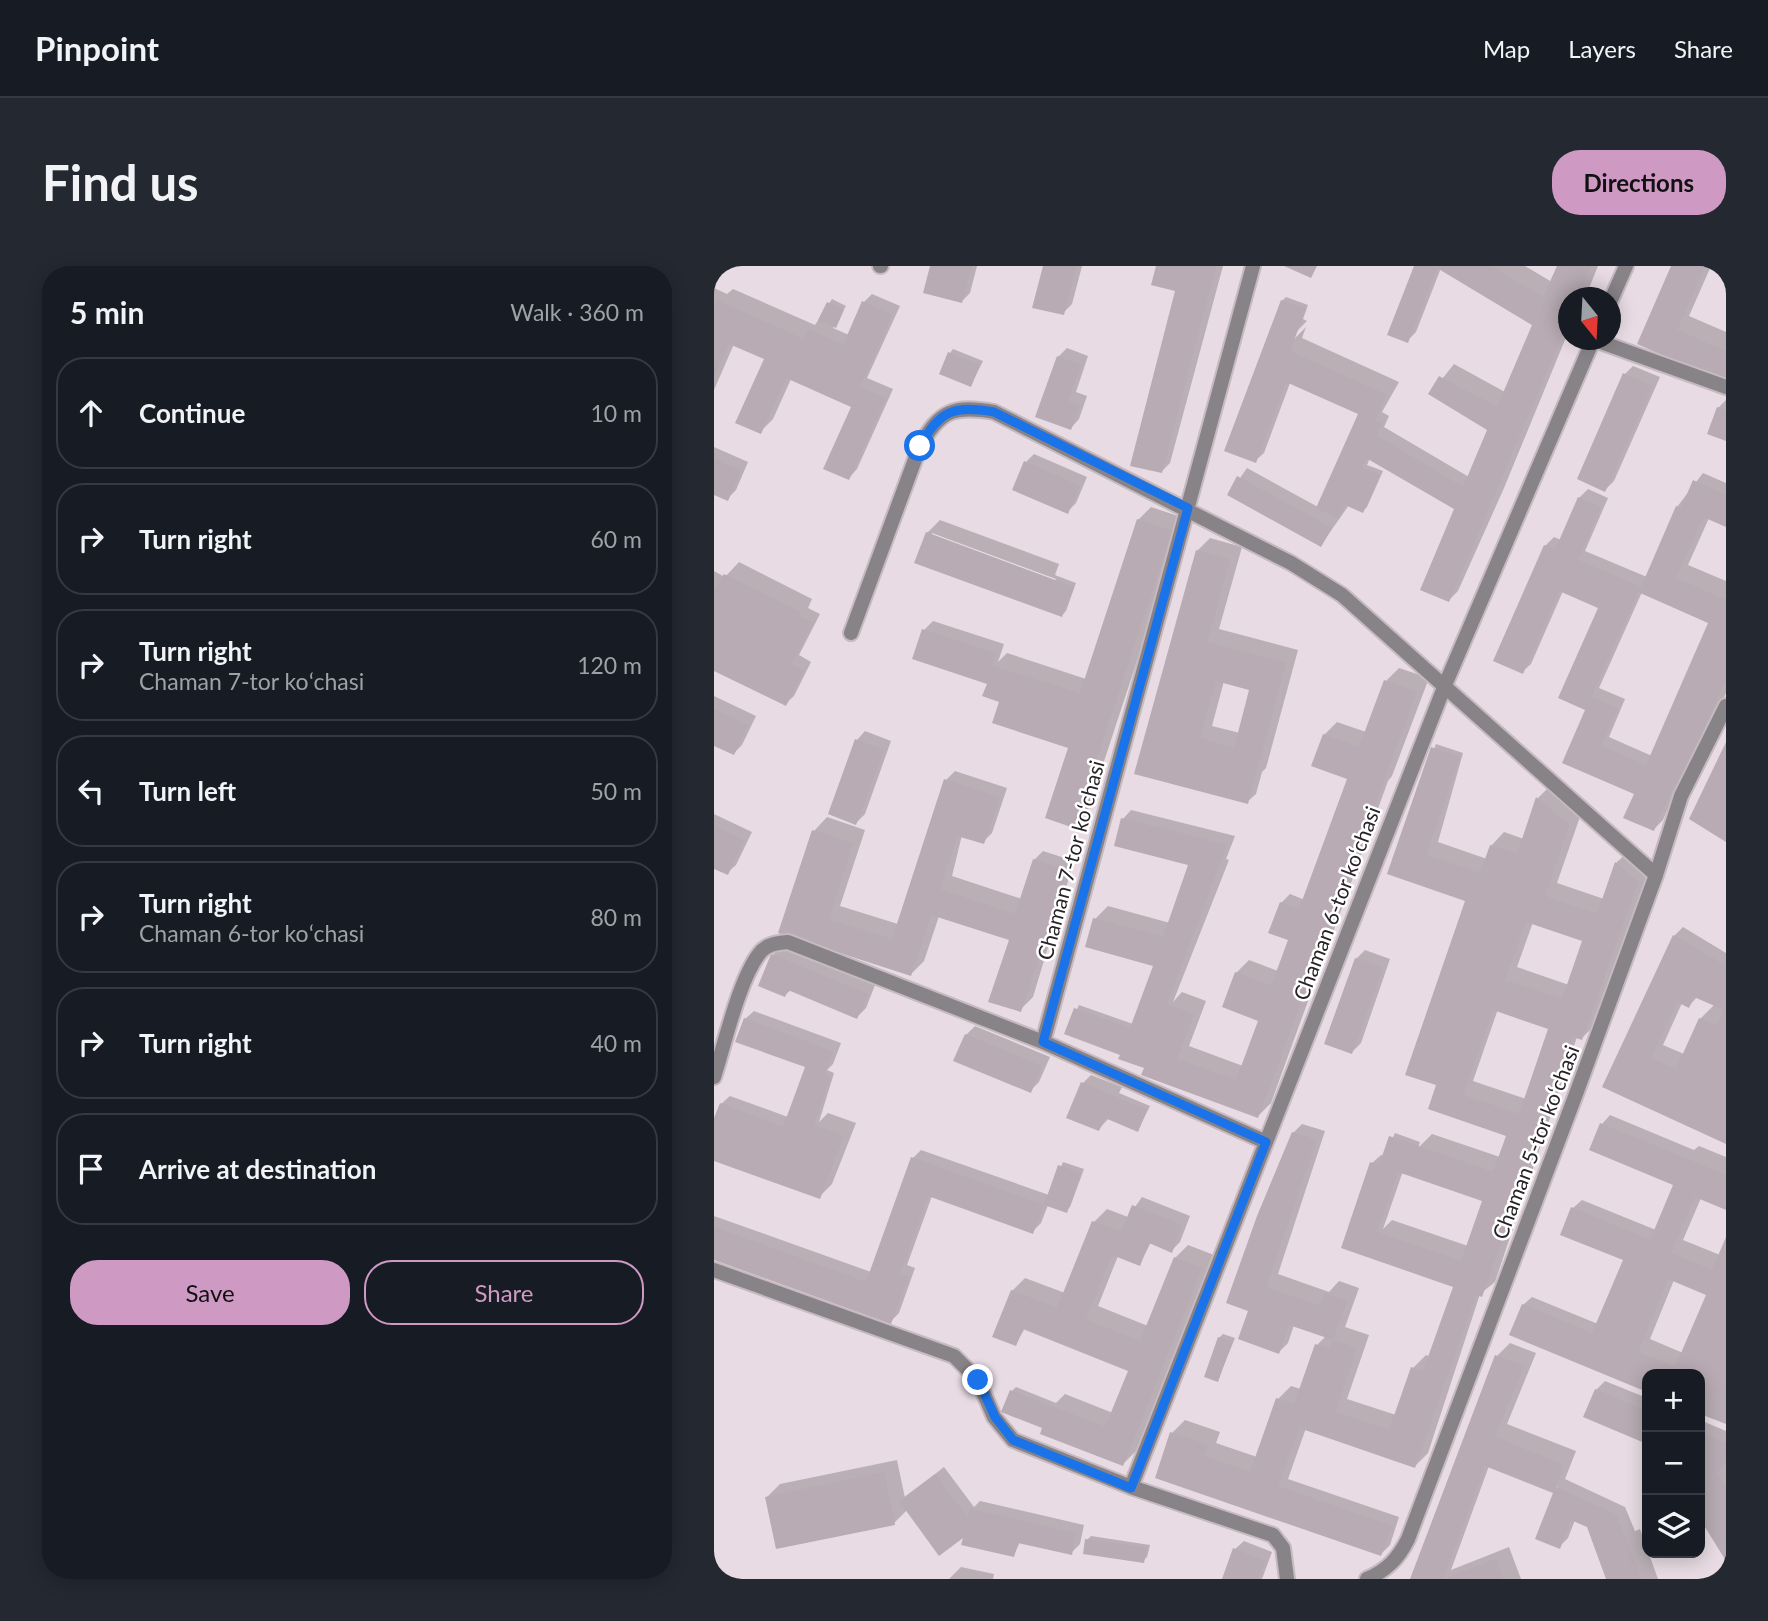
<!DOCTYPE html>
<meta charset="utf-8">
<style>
:root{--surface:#171b24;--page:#242831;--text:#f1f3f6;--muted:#9ea1a6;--line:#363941;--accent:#ce99c3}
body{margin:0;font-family:Lato,sans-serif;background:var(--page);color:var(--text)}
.controls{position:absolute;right:21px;bottom:21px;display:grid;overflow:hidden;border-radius:14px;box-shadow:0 4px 18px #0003}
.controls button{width:63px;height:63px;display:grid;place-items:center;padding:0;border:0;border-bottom:2px solid var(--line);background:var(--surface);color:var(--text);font:35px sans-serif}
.compass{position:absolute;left:844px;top:21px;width:63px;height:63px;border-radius:50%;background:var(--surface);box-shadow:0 4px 18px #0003;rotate:162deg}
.stop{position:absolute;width:21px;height:21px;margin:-16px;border:5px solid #1a73e8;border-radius:50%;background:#fff}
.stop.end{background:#1a73e8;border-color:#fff;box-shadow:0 2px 7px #0008}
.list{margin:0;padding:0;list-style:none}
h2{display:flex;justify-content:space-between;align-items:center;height:91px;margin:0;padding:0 28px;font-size:30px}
h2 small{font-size:23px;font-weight:400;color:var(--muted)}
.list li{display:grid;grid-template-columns:46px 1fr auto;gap:21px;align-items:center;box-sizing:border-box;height:112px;margin:0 14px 14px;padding:0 14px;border:2px solid var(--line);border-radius:28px}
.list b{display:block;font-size:26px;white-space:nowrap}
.list p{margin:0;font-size:23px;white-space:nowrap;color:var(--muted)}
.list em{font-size:23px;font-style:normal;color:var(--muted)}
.actions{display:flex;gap:14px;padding:21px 28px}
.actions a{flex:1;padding:16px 0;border:2px solid var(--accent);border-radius:28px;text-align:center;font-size:24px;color:var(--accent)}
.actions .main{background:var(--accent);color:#111}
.icon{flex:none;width:38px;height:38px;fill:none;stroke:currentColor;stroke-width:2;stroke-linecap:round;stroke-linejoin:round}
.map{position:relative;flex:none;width:1012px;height:1313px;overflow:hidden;border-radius:28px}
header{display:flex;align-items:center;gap:42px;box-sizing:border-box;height:98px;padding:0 35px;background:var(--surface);border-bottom:2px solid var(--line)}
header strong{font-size:33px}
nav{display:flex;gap:38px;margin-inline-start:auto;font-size:24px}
.intro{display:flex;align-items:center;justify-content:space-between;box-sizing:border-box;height:168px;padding:0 42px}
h1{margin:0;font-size:49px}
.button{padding:18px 32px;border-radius:28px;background:var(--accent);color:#111;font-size:24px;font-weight:700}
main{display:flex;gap:42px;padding:0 42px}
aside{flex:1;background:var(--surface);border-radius:28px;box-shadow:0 4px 18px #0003}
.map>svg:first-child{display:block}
</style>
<header>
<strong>Pinpoint</strong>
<nav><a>Map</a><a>Layers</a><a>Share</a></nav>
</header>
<div class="intro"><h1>Find us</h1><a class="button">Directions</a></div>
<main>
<aside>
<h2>5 min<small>Walk · 360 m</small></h2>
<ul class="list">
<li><svg class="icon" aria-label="ahead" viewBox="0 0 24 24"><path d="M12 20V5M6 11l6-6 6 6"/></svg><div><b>Continue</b></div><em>10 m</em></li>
<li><svg class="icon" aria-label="right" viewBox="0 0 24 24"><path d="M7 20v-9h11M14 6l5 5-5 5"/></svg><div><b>Turn right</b></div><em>60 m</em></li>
<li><svg class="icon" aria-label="right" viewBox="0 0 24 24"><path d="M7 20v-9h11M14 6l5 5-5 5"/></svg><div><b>Turn right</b><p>Chaman 7-tor koʻchasi</p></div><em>120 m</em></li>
<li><svg class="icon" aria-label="left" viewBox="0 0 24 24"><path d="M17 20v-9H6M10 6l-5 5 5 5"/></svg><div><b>Turn left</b></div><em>50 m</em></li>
<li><svg class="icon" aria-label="right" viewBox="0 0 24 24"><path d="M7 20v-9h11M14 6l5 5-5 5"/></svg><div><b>Turn right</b><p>Chaman 6-tor koʻchasi</p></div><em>80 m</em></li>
<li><svg class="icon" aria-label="right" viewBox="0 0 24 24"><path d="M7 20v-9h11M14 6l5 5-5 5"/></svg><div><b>Turn right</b></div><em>40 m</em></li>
<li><svg class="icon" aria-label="arrive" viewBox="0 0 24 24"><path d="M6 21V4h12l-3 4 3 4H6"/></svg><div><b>Arrive at destination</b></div></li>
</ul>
<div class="actions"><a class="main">Save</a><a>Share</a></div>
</aside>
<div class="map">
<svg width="1012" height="1313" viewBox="0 0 1012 1313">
<rect width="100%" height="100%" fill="#e8dbe3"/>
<path fill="#0003" fill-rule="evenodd" d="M218,0H263L256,27L248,35Z
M330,0H368L358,38L349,47Z
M444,0H509L456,197L447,206L464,24Z
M702,0H811L838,16L844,0H884L871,32H855V64L790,222L744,325L735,334L742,242L656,192L653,199L669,205L653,241L649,245L635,239L607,279L515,228L533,202L604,241L646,147L576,117L550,187L541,195L568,35L572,31L594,39L589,53L593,55L575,73L577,76L592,61L588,72L685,116L668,146L675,150L670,161L755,211L776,163L717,127L740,98L791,126L821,58L727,2L702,66L693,75Z
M959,0H997L975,50L1012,66V115L925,77Z
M0,22L13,28L19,23L101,59L118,33L132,40L119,62L135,69L150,36L158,28L186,40L153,112L179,123L143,203L135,212L139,140L77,113L59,153L46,166L53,93L20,78L0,124Z
M353,82L374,90L362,126L373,130L365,153L357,162L344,91Z
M239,83L269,95L257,119L236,87Z
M919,100L946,111L900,215L891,224L911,108Z
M1012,134V173L1004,142Z
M0,181L34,196L22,224L13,233L0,227Z
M320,188L373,211L362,237L353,246L312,196Z
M989,207L1012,217V259L995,252L974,299L1012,315V427L975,510L962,523L949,554L940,563L922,527L851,496L874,443L886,341L849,325L817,398L808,406L831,280L840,271L847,274L865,232L874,223L894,232L871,285L933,311L963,241ZM928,326L997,356L938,490L895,471L911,433L885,422Z
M437,241L470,252L373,547L360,560L356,480L288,435L277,411L210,364L219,355L290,378L284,396L293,387L372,413L424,254Z
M226,254L345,298L341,309L362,317L352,345L348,349L202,296L213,267ZM218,267L342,313L340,316L218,271Z
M496,272L528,281L505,363L584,384L552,502L548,506L542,528L533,536L422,506L483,285ZM510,415L538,422L526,467L498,460Z
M25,296L98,333L94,342L106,348L85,389L97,396L80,430L71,438L0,403V305L11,311Z
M685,402L715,412L678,510L674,515L557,837L544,850L434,795L352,767L365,739L419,758L441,701L381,653L394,640L456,657L476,598L409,553L417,544L521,570L512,593L515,594L459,736L468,726L492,735L475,780L529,800L546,754L522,707L535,694L564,705L576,673L567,637L576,628L591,634L636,512L610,469L623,456L652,466L672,415Z
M0,430L42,450L28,479L20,487L0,478Z
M151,465L177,475L151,548L142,557L143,474Z
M722,478L749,487L724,576L773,593L777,580L790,566L810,573L824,532L837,519L868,545L843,617L890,633L902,597L915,585L936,602L881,759L868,772L863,771L781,1016L766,1028L714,1187L701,1200L592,1162L574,1213L685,1251L676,1279L667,1288L443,1211L458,1167L471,1154L506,1166L502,1177L543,1191L564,1133L577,1120L587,1123L603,1079L612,1070L580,1059L574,1077L565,1086L535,1046L579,867L588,858L611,865L564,1008L615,1026L625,1015L645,1022L631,1061L655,1069L633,1133L682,1149L699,1102L712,1089L716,1091L741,1020L629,981L658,897L667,889L670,890L681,867L706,876L704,882L718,868L786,891L794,869L724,818L753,634L675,607ZM819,656L871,674L855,719L803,701ZM784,743L836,761L812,833L759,815ZM689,905L771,934L754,980L678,954L669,963Z
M1012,480V574L977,552Z
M241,505L293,522L278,567L269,576L248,569L238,610L308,633L320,594L329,585L360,595L319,731L306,744L297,673L225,650L210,695L197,708L66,666L100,565L113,551L151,564L126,640L184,658L232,514Z
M0,548L38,566L22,599L13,607L0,601Z
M969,661L1012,687V875L890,820L960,670ZM984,730L1001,738L986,753L970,788L949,779L968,737L975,740Z
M67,681L161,719L152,742L143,751L77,724L71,729L59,689Z
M651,684L676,693L647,777L638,786L642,693Z
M40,745L127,777L119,798L113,804L120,807L105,856L114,847L142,857L118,918L105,931L0,893V857L7,838L16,830L74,851L93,800L31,753Z
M261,760L336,791L325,816L316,825L252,769Z
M377,809L408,821L405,827L436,840L424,864L395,852L385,863L369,817Z
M896,849L980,884L985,880L1012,891V942L987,932L969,974L1006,989L1012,975V1156L986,1146V1108H933V1124L797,1068L809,1039L818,1031L884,1058L911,994L859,942L868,934L942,964L961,918L888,858ZM960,1014L994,1028L969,1087L936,1073Z
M207,884L335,929L349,896L370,903L356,941L352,945L334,939L327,957L318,966L218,930L193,999L201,1002L185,1047L176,1056L0,992V950L157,1006L199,892Z
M428,931L476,950L466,976L457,985L437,976L426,998L404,990L384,1040L434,1060L461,992L474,979L500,989L422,1185L409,1198L333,1155L298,1125L302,1121L342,1137L351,1128L399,1147L416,1104L311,1062L302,1078L298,1025L311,1012L351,1027L380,956L393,943L414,951Z
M509,1068L521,1072L504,1114L505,1072Z
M796,1077L822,1087L793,1158L862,1185L851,1213L911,1241L921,1265L926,1263L944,1313H894L874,1260L861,1254L854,1272L845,1281L823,1272L844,1220L839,1225L775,1200L737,1304L795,1281L807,1313H698L783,1090Z
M891,1115L933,1132V1176L871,1150L882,1124Z
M986,1154L1012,1165V1292L986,1249Z
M183,1194L191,1232L230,1201L260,1241L266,1235L370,1259L366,1278L357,1287L306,1276L300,1289L193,1244L180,1257L53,1231L66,1218Z
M377,1270L436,1279L433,1291L429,1295L373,1274Z
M530,1275L558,1286L548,1313H510L521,1283Z
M247,1301L280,1308L279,1313H235Z"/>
<path fill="#b8abb3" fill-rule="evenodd" d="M216,0H258L248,37L209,27Z
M329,0H362L350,49L318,42Z
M442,0H502L448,207L416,200L461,25L437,19Z
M570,0H603L597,12Z
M700,0H777L829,31L843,0H877L864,32H855V54L735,336L706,324L740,243L652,192L648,202L666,209L649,247L631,239L625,253L602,242L644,148L572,116L542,197L510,185L567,34L592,43L576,85L673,129L661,155L668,158L663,170L749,221L773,164L714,128L725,110L783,141L818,59L723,2L694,77L673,69Z
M957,0H991L963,64L1012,85V117L923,78Z
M4,35L90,73L94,63L129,79L148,35L178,49L146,121L172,132L135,214L109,203L137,141L72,112L47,168L21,157L50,93L15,78L0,111V41Z
M113,36L130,44L122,62L104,54Z
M234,86L266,99L257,121L225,108Z
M343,90L367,99L354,135L366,139L357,164L321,151Z
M909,107L938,120L891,226L863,213Z
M1003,141L1012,144V175L993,168Z
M0,193L27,205L14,235L0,229Z
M310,195L366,220L354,248L298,224Z
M523,210L618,262L607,281L513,229Z
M979,214L1012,229V261L989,251L962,312L1012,334V413L963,525L958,523L940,565L909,552L920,528L848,497L871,444L844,432L884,342L845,325L809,408L779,395L830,279L841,284L864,231L887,241L864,294L927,321L962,240L967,242ZM924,326L994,357L932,499L887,480L904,442L877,431Z
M423,253L458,265L360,562L331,552L354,482L278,457L285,436L268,430L273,418L198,393L208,363L282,387L278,400L366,427Z
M212,266L360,321L348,351L200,297Z
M482,284L516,294L493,376L572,397L534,538L420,508ZM502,415L535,424L520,482L486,472Z
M10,308L87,346L85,350L99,357L77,398L90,405L72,440L0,405V325Z
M670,414L703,426L544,852L427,809L430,802L404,793L406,789L350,768L360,742L416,762L439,700L371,681L379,652L449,671L474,599L400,580L407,552L513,579L453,738L480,748L463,793L522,814L544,755L508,741L521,706L557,720L574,674L554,667L566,636L585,643L633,513L597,500L609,468L645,481Z
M0,443L34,459L20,489L0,480Z
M141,473L170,484L142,559L114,548Z
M1012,476L1011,545L1012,576L975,553Z
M717,481L746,491L712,589L766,607L776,579L803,588L822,531L855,559L831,630L883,648L901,596L924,616L868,774L859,771L768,1031L762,1029L701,1202L585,1162L564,1220L678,1260L667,1290L441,1212L456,1166L494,1179L490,1190L536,1206L562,1132L580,1138L601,1078L616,1083L619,1074L643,1082L621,1146L675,1164L697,1101L709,1105L739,1021L627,982L656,896L665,899L675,870L779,906L792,870L714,843L722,819L691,809L751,635L673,608ZM812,656L868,675L848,733L791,714ZM779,744L834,763L805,848L749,829ZM684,906L768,935L747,995L663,966Z
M230,513L286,531L270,578L243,570L226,623L301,648L319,593L353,604L307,746L274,736L295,674L217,649L197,710L64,667L98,564L139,577L115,653L178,673Z
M0,560L30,574L14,609L0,603Z
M959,669L1012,700V878L888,821ZM980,731L1010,744L1003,760L985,752L962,803L937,792L963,736L975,742Z
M57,688L154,728L143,753L74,724L71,731L44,720Z
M641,692L669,701L638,788L610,778Z
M30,752L119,785L111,808L117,811L100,859L130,870L106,933L0,895V852L6,837L69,861L91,801L21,776Z
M251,768L328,800L317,827L239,795Z
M367,816L433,844L424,866L391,852L385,865L352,852Z
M886,857L1012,909V944L981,931L957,987L998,1004L1012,971V1158L986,1148V1108H933V1126L795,1069L808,1038L878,1067L909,994L846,969L857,941L936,974L959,919L875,884ZM954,1013L992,1029L961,1101L924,1086Z
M578,866L603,874L552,1021L606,1040L611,1027L633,1035L619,1074L575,1059L565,1088L524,1073L534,1045L512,1037L543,950Z
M197,891L330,939L344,899L367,907L353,947L330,939L319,968L214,930L186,1008L194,1011L177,1058L0,994V961L152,1016Z
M418,939L468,959L458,987L435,977L426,1000L398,989L372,1054L426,1075L460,991L488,1002L409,1200L326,1168L328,1162L287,1146L296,1124L391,1161L414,1105L309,1063L302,1080L278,1071L297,1024L343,1042L378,955L407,966Z
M504,1071L518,1076L504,1116L490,1111Z
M781,1089L810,1100L781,1171L850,1199L842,1221L903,1249L927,1313H892L873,1261L857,1254L846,1283L821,1273L839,1227L771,1200L729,1313H696Z
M881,1123L933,1145V1178L869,1151Z
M986,1166L1012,1177V1196L1003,1206L1012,1221V1295L986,1253Z
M170,1206L181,1259L62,1283L51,1231Z
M221,1208L254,1252L256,1243L362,1267L358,1289L304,1277L300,1291L247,1279L249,1272L225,1290L185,1235Z
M371,1273L433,1282L430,1297L369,1288Z
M519,1282L551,1295L544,1313H508Z
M782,1293L789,1313H731Z"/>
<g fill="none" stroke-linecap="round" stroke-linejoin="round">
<defs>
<path id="street" d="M166,0H167
M897,34L912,0
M881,74L1012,121
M137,367L206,180C226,144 240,139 280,146L577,297L628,329L942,609
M329,776L552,876
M0,811C11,777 25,714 45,688C52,678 63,677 74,676L329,776L539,0
M0,1004L240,1090L264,1114L280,1151L299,1174L417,1221L559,1269L569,1282L573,1313
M417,1221L731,419L879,74
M653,1313C673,1304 684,1293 694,1273L862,828L942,609L967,530L1012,440"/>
</defs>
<use href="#street" stroke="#c5bac1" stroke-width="18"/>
<use href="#street" stroke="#888386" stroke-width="14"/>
</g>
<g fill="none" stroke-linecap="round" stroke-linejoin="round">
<path stroke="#1a73e8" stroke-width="9" d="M206,180C226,144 240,139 280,146L474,242L329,776L552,876L417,1222L299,1174L281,1151L264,1114"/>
</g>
<g text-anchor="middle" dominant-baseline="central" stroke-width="5" stroke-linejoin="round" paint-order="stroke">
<g font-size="21" fill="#272225" stroke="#fff">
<text transform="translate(356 594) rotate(-75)">Chaman 7-tor koʻchasi</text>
<text transform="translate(622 637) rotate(-69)">Chaman 6-tor koʻchasi</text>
<text transform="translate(821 876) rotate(-69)">Chaman 5-tor koʻchasi</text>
</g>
</g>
</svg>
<div class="controls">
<button>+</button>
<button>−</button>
<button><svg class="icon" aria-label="layers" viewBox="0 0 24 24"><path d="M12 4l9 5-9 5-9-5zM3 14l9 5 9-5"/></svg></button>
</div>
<svg class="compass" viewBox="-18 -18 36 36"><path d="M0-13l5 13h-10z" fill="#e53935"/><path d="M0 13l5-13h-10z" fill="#9ea1a6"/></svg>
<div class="stop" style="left:206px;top:180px"></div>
<div class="stop end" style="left:264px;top:1114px"></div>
</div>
</main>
